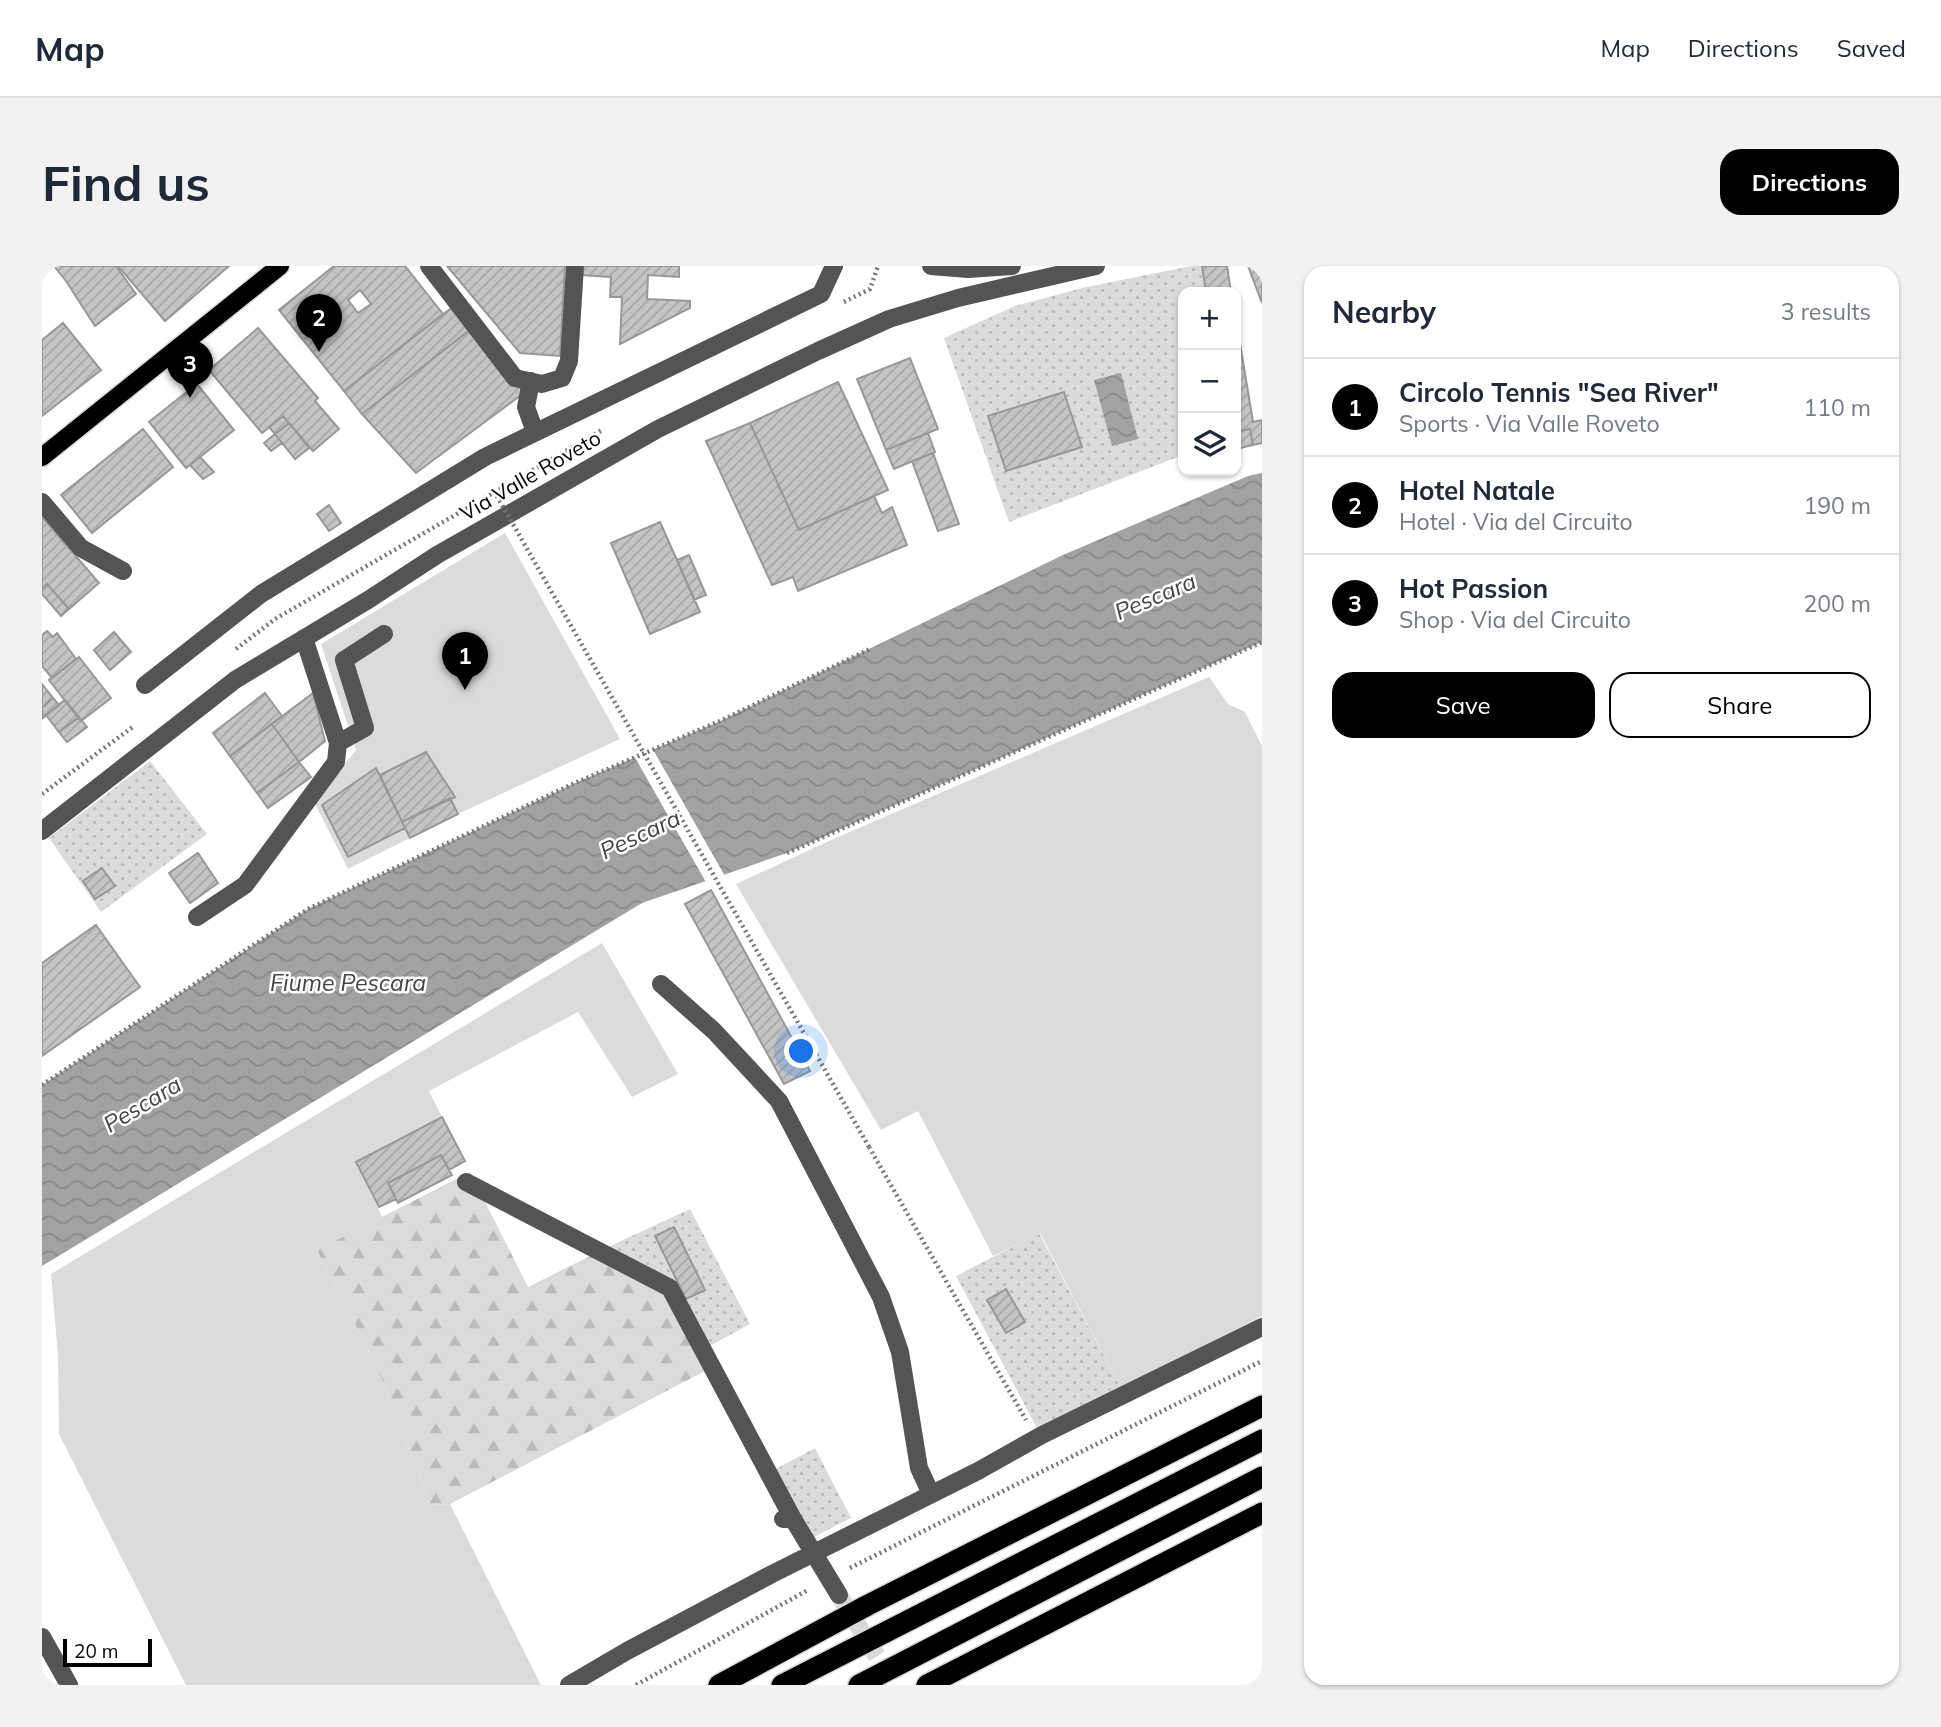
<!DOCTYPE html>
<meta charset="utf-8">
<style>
:root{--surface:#fff;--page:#f2f2f3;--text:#1f2937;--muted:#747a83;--line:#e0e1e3;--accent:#000}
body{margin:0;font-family:Mulish,sans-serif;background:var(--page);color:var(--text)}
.controls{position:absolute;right:21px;top:21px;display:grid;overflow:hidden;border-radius:14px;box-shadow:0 2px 5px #0004}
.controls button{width:63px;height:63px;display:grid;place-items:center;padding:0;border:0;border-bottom:2px solid var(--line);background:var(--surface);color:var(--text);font:35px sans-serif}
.scale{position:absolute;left:21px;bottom:18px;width:89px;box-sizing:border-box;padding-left:7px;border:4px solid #000;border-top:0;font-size:19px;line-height:24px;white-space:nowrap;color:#000;-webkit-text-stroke:5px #fff;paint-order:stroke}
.you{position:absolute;left:760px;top:786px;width:24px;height:24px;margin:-18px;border:5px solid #fff;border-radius:50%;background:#1a73e8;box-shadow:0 0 0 10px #1a73e833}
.badge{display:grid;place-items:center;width:46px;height:46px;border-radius:50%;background:var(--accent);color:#fff;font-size:23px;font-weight:700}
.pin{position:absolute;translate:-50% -58px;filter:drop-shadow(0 2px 4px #0008)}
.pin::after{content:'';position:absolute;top:37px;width:24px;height:21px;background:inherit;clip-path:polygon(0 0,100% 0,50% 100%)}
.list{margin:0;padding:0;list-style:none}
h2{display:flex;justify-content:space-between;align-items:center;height:91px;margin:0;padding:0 28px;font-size:30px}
h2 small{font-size:23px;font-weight:400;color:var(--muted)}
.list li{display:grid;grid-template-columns:46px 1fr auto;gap:21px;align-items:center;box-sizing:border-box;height:98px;padding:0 28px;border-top:2px solid var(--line)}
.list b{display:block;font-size:26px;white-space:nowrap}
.list p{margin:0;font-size:23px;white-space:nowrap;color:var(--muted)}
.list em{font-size:23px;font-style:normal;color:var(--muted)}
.actions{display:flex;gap:14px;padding:21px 28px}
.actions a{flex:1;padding:16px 0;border:2px solid var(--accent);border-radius:21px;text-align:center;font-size:24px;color:var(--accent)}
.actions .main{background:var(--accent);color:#fff}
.icon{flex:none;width:38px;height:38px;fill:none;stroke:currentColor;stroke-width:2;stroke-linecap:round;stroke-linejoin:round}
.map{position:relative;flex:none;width:1220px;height:1419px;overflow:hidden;border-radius:21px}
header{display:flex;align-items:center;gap:42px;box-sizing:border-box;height:98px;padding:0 35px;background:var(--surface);border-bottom:2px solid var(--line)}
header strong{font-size:33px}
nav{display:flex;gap:38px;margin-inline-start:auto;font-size:24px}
.intro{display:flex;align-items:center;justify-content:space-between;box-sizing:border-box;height:168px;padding:0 42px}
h1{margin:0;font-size:49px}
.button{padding:18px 32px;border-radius:21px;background:var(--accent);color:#fff;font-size:24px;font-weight:700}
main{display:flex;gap:42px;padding:0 42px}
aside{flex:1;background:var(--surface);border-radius:21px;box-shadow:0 2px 5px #0004}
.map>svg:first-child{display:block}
</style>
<header>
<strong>Map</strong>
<nav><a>Map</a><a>Directions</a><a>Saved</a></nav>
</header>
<div class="intro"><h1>Find us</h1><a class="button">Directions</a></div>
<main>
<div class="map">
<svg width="1220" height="1419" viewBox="0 0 1220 1419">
<defs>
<pattern id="forest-firs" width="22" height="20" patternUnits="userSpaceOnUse" patternTransform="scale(1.75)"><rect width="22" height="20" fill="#dbdbdb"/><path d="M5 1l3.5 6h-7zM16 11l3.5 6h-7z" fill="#bababa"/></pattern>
<pattern id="garden-dots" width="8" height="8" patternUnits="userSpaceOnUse" patternTransform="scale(1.75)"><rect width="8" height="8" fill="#dbdbdb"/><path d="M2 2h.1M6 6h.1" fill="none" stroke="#bababa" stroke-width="1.8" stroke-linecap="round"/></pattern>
<pattern id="water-waves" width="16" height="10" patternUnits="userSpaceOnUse" patternTransform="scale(1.75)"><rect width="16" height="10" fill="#a2a2a2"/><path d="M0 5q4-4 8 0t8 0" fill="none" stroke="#8a8a8a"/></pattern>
<pattern id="building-hatch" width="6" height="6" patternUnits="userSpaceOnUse" patternTransform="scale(1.75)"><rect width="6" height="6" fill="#c4c4c4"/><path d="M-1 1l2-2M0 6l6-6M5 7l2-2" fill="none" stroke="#a7a7a7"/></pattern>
</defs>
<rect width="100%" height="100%" fill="#fff"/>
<path fill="#dbdbdb" d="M463,267L578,473L416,548L306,603L272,536L314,484L279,378Z
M1167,411L1186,438L1203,446L1220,480V1050L1079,1122L998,967L951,990L876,845L839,864L694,618L789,574Z
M560,677L636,808L590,831L536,746L387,825L400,851L314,896L340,951L275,984L335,1101L389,1239L408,1238L499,1419H144L17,1168L16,1090L9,1008Z"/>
<path fill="url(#forest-firs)" d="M428,906L486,1021L566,981L623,1021L663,1105L408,1238L389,1239L335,1101L275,984Z"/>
<path fill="url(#garden-dots)" d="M1149,0H1160L1164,26H1141V189L967,256L902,72L973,40L1040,22Z
M108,495L165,568L59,646L7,572Z
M648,943L708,1058L666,1081L623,1021L566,981Z
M997,967L1079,1122L995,1162L914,1010Z
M773,1182L809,1252L768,1273L732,1204Z"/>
<path fill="url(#water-waves)" d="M1079,107L1096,173L1070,180L1052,114Z
M1220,207V376L745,587L600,637L0,1000V819L266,643L533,517L678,455L1021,289L1206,210Z"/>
<path fill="#fff" d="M609,480L684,612L665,618L591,488Z"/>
<path fill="url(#building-hatch)" stroke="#989898" stroke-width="2" fill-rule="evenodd" d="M12,0H74L94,28L53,60L24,15Z
M76,0H187L123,55Z
M292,0H363L401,48L302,125L237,44ZM318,24L329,38L316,47L306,34Z
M405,0H523L518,90L478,87Z
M540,0H637V11L606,9L605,33L648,35V42L578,78L580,31H568L569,11L539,9Z
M1160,0H1185L1189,26H1164Z
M1206,0H1220V37Z
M412,40L429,63L320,148L302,125Z
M1194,53L1211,156L1220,154V177L1211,179L1208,163L1194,166Z
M21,57L59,104L0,150V74Z
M216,62L276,132L273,135L297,163L271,185L241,150L220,167L167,104Z
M429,63L483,126L374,207L320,148Z
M868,92L896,163L844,184L815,113Z
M796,116L846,224L757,264L708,157Z
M155,118L192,164L144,202L107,156Z
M1022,126L1040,181L964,205L946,150Z
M241,150L247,157L233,168L227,161Z
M247,157L267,182L253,193L233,168Z
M708,157L757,264L832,230L840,247L850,241L865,279L756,325L751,311L730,319L664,175Z
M101,163L131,201L50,267L19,229Z
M1208,163L1211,179L1194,183V166Z
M886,167L893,186L852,203L844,184Z
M233,168L240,177L229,185L222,177Z
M891,187L917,258L896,265L870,195Z
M158,191L172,206L161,213L148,199Z
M287,239L299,257L287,265L275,248Z
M0,251L57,317L27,343L5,318L0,323Z
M618,256L658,346L608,368L569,277Z
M647,289L664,329L652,334L635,294Z
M5,318L27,343L19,350L0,328V323Z
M5,365L11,371L15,367L34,393L10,412L0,400V369Z
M72,366L89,386L68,404L52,384Z
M37,391L69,432L39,455L7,414Z
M0,418L11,432L0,442Z
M223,427L240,450L188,490L171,467Z
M271,427L283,475L257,496L230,458Z
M11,432L17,439L1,452L0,442Z
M23,434L37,451L17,466L4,449Z
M37,451L45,461L25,476L17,466Z
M230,458L257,496L215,527L188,490Z
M384,486L413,531L360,556L338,509Z
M257,496L269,511L226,542L215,527Z
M334,502L363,562L306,591L280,539Z
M408,532L416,548L368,572L360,556Z
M156,587L176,617L148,637L127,607Z
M60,602L73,620L53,633L41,615Z
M669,624L768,805L742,818L643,638Z
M54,659L98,721L0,790V697Z
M400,851L423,895L407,904L399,889L346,917L354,933L337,941L314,896Z
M399,889L410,909L356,937L346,917Z
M632,961L663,1024L644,1033L613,970Z
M964,1023L983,1056L964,1067L945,1034Z"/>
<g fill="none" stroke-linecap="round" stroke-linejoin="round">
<path stroke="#d9d9d9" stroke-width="18" stroke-dasharray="18 9" stroke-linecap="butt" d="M797,1329L853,1419"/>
<defs>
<path id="major" d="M0,191L238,0"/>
<path id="highway" d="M677,1419L826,1339L1220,1140
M740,1419L1220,1174
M817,1419L1220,1211
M885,1419L1220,1247"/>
</defs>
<use href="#major" stroke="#dbdbdb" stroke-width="21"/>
<use href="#highway" stroke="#dbdbdb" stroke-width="24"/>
<path stroke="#767676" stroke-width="4.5" stroke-dasharray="2 3.5" stroke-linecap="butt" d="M802,36L828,23L836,0
M194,383L233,353L562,163
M0,528L92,460
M745,587L1220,376
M0,819L266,643L533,517L678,455L828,383
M827,881L984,1154
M808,1302L1220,1095
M594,1419L766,1324"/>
<path stroke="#545454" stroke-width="18" d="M387,0L473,112L500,118L520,112L527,95L533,0
M889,0L926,3L970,0
M489,115L484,141L493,166
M0,236L39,282L81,305
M103,419L219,328L443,191L779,28L792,0
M296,477L323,462L302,394L342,368
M0,565L193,414L326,334L395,289L616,163L776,85L847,53L916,32L1054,0
M155,651L203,619L294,496L296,477L262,372
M619,718L672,765L737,835L839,1031L858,1086L877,1202L889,1228
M424,916L628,1022L751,1253
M741,1253H751L797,1329
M0,1371L27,1419
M527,1419L585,1385L730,1308L936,1205L1000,1169L1220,1061"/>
<use href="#major" stroke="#000" stroke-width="18"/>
<use href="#highway" stroke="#000" stroke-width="21"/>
<path stroke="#767676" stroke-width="4.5" stroke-dasharray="2 3.5" stroke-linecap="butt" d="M452,225L827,881"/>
</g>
<g text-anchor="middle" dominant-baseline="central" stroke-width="5" stroke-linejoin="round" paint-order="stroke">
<g font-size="21" fill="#000" stroke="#fff">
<text transform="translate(488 209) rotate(-30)">Via Valle Roveto</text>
</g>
<g font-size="23" font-style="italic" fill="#434343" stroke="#fff">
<text transform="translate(1113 330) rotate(-23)">Pescara</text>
<text transform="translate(598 568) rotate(-25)">Pescara</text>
<text x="306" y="716">Fiume Pescara</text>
<text transform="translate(100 838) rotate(-31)">Pescara</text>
</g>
</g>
</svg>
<div class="controls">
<button>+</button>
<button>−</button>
<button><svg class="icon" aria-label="layers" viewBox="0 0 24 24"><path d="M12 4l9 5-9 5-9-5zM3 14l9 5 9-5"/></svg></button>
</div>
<div class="scale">20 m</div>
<div class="you"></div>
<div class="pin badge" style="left:423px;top:424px">1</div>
<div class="pin badge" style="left:277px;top:86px">2</div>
<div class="pin badge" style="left:148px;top:132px">3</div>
</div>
<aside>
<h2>Nearby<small>3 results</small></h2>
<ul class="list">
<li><span class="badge">1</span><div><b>Circolo Tennis &quot;Sea River&quot;</b><p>Sports · Via Valle Roveto</p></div><em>110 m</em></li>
<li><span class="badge">2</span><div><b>Hotel Natale</b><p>Hotel · Via del Circuito</p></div><em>190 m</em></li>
<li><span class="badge">3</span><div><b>Hot Passion</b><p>Shop · Via del Circuito</p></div><em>200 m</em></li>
</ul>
<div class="actions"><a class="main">Save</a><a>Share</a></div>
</aside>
</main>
